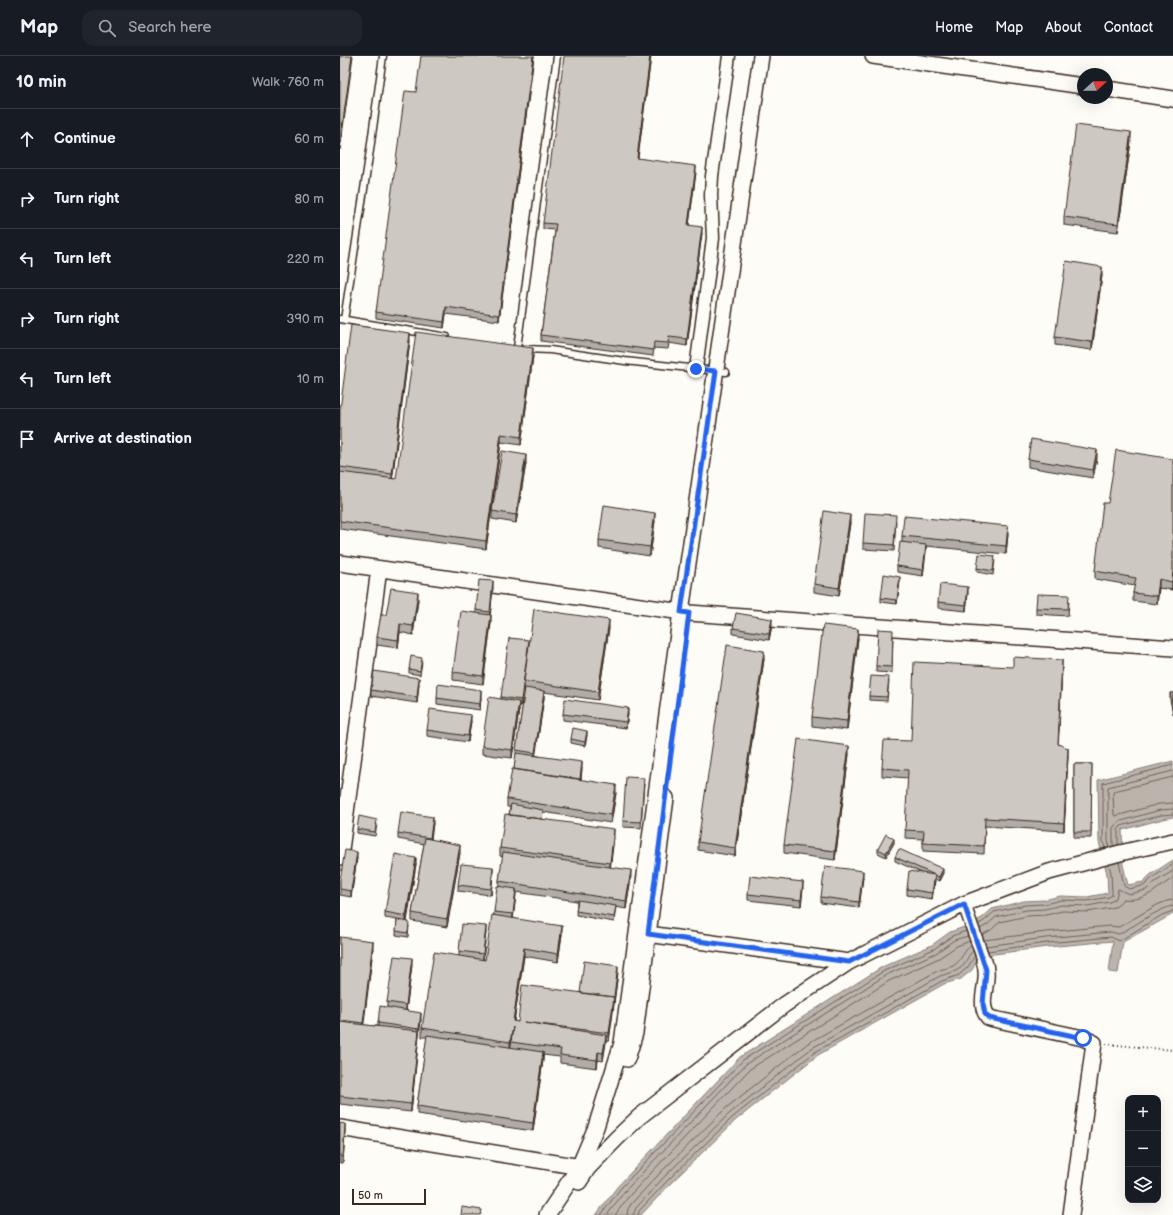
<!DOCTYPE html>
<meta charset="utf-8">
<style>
:root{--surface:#171b24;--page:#20242c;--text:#f1f3f6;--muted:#9ea1a6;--line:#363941}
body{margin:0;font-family:"Balsamiq Sans",sans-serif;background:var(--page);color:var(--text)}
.controls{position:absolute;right:12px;bottom:12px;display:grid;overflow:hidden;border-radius:8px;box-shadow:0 4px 16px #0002}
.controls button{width:36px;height:36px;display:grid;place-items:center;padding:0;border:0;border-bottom:1px solid var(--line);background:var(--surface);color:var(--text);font:20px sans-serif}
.compass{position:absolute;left:737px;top:12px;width:36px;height:36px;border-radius:50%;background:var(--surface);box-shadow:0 4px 16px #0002;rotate:69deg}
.scale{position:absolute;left:12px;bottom:10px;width:74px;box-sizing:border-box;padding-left:4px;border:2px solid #3b2a1e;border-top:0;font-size:11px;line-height:14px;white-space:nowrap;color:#3b2a1e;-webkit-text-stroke:3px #fdfcf7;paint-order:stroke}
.stop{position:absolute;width:12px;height:12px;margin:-9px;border:3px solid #2563eb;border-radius:50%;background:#fff}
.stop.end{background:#2563eb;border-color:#fff;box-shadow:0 1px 4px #0008}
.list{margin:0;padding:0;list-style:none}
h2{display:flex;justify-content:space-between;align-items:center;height:52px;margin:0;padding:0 16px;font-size:17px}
h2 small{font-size:13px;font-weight:400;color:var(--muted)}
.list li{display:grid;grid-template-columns:26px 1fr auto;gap:12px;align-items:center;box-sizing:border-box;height:60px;padding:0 16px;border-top:1px solid var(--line)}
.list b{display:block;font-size:15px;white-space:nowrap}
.list em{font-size:13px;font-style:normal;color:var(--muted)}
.icon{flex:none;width:22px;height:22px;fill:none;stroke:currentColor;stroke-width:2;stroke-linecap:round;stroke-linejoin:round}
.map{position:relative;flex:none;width:833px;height:1159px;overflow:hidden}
header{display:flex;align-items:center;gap:24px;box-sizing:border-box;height:56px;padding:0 20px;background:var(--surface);border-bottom:1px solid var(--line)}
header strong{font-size:19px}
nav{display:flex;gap:22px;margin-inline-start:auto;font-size:14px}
.search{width:280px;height:36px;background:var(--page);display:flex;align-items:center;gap:10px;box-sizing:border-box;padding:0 14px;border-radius:12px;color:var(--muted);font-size:15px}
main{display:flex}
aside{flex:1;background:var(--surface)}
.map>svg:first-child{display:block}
</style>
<header>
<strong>Map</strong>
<div class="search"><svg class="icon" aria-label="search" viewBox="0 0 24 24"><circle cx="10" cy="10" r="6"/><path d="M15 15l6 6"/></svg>Search here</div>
<nav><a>Home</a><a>Map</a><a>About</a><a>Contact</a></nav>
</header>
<main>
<aside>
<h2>10 min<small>Walk · 760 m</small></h2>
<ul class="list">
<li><svg class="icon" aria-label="ahead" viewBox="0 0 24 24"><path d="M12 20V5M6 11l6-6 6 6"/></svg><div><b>Continue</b></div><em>60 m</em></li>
<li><svg class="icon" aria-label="right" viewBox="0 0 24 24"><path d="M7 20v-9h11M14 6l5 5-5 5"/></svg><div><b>Turn right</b></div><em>80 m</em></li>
<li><svg class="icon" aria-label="left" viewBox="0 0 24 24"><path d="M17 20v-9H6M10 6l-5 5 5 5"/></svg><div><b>Turn left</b></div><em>220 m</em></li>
<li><svg class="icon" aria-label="right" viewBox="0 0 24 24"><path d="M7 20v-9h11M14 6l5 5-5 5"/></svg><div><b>Turn right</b></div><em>390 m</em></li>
<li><svg class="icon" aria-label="left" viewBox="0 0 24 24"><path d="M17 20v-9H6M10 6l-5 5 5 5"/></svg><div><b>Turn left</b></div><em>10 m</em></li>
<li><svg class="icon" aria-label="arrive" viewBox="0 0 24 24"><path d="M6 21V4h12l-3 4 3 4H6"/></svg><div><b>Arrive at destination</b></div></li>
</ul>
</aside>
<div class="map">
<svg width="833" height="1159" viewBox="0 0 833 1159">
<rect width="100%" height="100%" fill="#fdfcf7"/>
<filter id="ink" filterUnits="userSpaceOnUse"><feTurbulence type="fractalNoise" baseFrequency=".025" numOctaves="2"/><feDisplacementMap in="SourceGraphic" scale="8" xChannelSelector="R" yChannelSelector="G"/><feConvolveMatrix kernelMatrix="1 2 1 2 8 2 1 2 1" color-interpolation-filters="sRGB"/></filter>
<g filter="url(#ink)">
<path fill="#bbb4ad" stroke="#887d74" d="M833,705V761L823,763L782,774L783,809L788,829L803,826L810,819L833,804V858L783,886L778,917L769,916L773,885L707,891L647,899L637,904L632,914L621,923L604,928L478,999L396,1064L332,1126L301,1159H256L277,1131L400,1001L542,911L592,889L610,876L624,871L642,862L652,853L684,845L704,844L720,840L747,841L768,837L767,818L759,786L758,724Z"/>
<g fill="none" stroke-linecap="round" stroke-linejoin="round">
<path stroke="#6e6157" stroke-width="1" d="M833,721L774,735L773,737L774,759L776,760L819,748L833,747
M778,789V774L781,770L821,759L833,758
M773,790V772L778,766L820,754L833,753
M769,791L768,784V731L833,715
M765,792L763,785V727L833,709
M779,806L784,830L789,833L805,829L812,822L833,808
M639,868L644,865L654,856L685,849L705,848L721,844L747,845L769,841L772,839V836L771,817L769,809
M640,873L647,869L656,861L686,854L705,853L721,849L747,850L770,846L776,842L778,833L789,838L806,834L815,826L833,815
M642,879L651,874L660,866L687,860L706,859L722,855L747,856L771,852L777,850L783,843C805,846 816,833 833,822
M644,884L706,876L770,870L779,871L817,849L827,845L833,844
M646,890L706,882L771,876L779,878C791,872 821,851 833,850
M648,895L707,887L771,881L779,885L822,859L833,855
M261,1159L280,1133L403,1004L544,915L594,893L612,880L626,875
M267,1159L284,1136L406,1008L546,919L596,897L614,884L628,880
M275,1159L289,1140L410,1013L549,925L599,902L617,890L630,885
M287,1159L288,1153L291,1148L321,1116L386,1052L468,987L597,915C602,913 609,912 613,910C622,905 623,894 631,890
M293,1159L296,1152L325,1120L390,1057L472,992L600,920C609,917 617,916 624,909C627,904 628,899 633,895
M298,1159L299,1155L329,1123L393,1061L475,996L602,925L619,919L628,911L635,900"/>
<defs>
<path id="service" d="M0,263L107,281
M4,264L30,94L43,0
M177,292L217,0
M185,293L210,294L285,305L386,316"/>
<path id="minor" d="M356,313L373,182L371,139L372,120L389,0
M624,848L644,905"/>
<path id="tertiary" d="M533,0L743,30
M767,33L833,43
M0,507L349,557L833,592
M0,801L39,513
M308,878L509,906
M644,905C645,908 646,912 646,915C648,930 637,949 649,962L743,982L754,987L731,1159
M287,1003L295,977L326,742
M0,1072L247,1112
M239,1126L248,1112L276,1083L299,1061L444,949L509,906L624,848L709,816L780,797L833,785
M207,1159L239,1111L256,1071L282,987L341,556L421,0"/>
</defs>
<use href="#service" stroke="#3b2a1e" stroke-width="9"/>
<use href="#minor" stroke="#3b2a1e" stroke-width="15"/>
<use href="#tertiary" stroke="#3b2a1e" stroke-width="18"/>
<path stroke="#3b2a1e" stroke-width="2" stroke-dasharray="1 3" stroke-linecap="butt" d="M766,988L833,994"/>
<use href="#service" stroke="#fdfcf7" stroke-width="6"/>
<use href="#minor" stroke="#fdfcf7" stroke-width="12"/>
<use href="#tertiary" stroke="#fdfcf7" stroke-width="15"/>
</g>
<path fill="#b0aca7" stroke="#3b2a1e" d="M194,0L159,265L106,258L104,272L36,262V256L76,36Z
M311,0L298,102L356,116L349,169L362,177L347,290L329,287L328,293L314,292L313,300L201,285V279L215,174L203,173V167Z
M791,85L778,176L724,169V161Z
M762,219L752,294L715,289V281Z
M70,285L52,423H56L193,300L181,389L161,386L146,493L0,473V354Z
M757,402L753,422L688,411V403Z
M833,403V523L832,534L819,532L817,548L793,545V537L795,530L755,523V515L768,447Z
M186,407L176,467L152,463V455Z
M315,465L310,500L259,492V484Z
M556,465L554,495L523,493V487Z
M510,467L499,540L474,536V528Z
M668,478L666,498L586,490V495L583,520L557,516V510L562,486V480Z
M655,504L653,519L637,516V512Z
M560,525L557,548L541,546V542Z
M153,531L150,559L151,567L143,628L113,624V616L136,557V554Z
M628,537L626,555L598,552V546Z
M78,544L73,579L60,576L58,592L37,589V581L46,559Z
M729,545L728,560L696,558V552Z
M432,569L429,584L393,578V572Z
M269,572L258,644L204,636V642L195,699L242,712L241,724L276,737L271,767L203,756L202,763L274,781L270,811L291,822L286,853L276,851L274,866L236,859L237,845L176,836L173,862L222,878L218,906L184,900L174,965L178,966L240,937L278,916L269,985H266L263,1005L258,1004L257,1012L220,1007V1001L203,999V1004L193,1075L77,1058V1050L87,981H82V972L119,900V895L146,876L143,904H145L159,831V825L163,801L160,800V792L169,759L170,751H167V743L174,713L176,700V694L185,633H184V629L181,650H179V654L172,702L142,698V690L161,643V641L189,589Z
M553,580L552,617L536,616V610Z
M518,582L507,674L472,670V661Z
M424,603L395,800L358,794V786Z
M82,606L80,619L69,617V613Z
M673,611L722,612L718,688L728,700L724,775L645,770L644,798L583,795V783L565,782L568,722L542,720V712L571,685Z
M549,625L547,645L529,644V640Z
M79,628L77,647L31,640V634Z
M830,637H833V658L830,644Z
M141,641L140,654L97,648V642Z
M223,658H288L286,672L223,664Z
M131,665L128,686L87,680V674Z
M247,679L245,690L231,687V683Z
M509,698L495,804L444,797V789Z
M734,708H752L751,782H734Z
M304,728L301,772L283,771V765Z
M93,767L91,783L120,797L107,871L72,865V857L84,788L58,783V777Z
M37,768L35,780L17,777V773Z
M554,787L546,801L538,797V793Z
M555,801L603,817L599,825L595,823L592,843L567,839V833L582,817L555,805Z
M17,802L11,841L0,839V824Z
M76,808L67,866L69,870L68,881L56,879L57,864L45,862V856Z
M153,817L151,839L118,835V829Z
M523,821L519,852L481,847V841Z
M463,832L461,850L408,844V838Z
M0,881L33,893L23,969L38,970V967L47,951V946L72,909L66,954L81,963L79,979L71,1056L0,1048Z
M0,1067L5,1074L3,1107H0Z"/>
<path fill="#908c88" stroke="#3b2a1e" d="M12,0H13L0,94V87Z
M193,0H194L159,265V259Z
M310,0H311L297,108V102Z
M791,76V85L778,176V168Z
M356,110V116L348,175V169Z
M362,171V177L347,290V283Z
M762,211V219L752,294V286Z
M106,251V258L104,272V266Z
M70,277V285L52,426V418Z
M193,292V300L181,389V381Z
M161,378V386L146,493V485Z
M757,394V402L753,422V414Z
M186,399V407L176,467V459Z
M315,457V465L310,500V491Z
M510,459V467L499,540V532Z
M668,470V478L666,498V490Z
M586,489V495L583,520V514Z
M833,515V523L832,534V526Z
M560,521V525L557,548V544Z
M819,523V532L817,548V540Z
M153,525V531L150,562V556Z
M628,531V537L626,555V549Z
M78,536V544L73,579V570Z
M151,559V567L143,628V620Z
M432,563V569L429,584V578Z
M269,564V572L258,644V636Z
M60,568V576L58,592V584Z
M518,573V582L507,674V665Z
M424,595V603L395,800V792Z
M722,604V612L718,696V688Z
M79,622V628L77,647V641Z
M184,625V629L181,650V644Z
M141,634V641L140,654V648Z
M204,635V642L195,703V697Z
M179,646V654L172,702V694Z
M288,652V658L286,672V666Z
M131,659V665L128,686V680Z
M247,675V679L245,690V686Z
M509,690V698L495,804V795Z
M728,692V700L724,775V767Z
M242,706V712L240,730V724Z
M276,729V737L271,767V759Z
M93,761V767L90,788V782Z
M274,773V781L270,815V807Z
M554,783V787L546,801V797Z
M120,789V797L107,871V863Z
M17,796V802L11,841V835Z
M76,802V808L66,866V860Z
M153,811V817L151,839V833Z
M603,813V817L599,825V821Z
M291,814V822L286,853V845Z
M523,815V821L519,852V846Z
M595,819V825L592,843V837Z
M463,826V832L461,850V844Z
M176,833V839L173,864V858Z
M146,870V876L143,904V898Z
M222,870V878L218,906V898Z
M33,885V893L23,975V967Z
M184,892V900L173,973V965Z
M72,902V909L66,955V949Z
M278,910V916L274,947V941Z
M274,941V949L269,985V977Z
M81,957V963L79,979L71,1056V1048L79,973Z
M173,971L171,989L170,995V986Z
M266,979V987L263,1005V997Z
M203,996V1004L193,1075V1067Z
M258,996V1004L257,1012V1004Z
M5,1068V1074L3,1107V1101Z"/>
<path fill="#cdc8c2" stroke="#3b2a1e" d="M0,0H12L0,87Z
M81,0H193L159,259L106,251L104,266L36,256L65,35L76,36Z
M224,0H310L297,102L356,110L348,169L362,171L347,283L329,281L328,287L314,286L313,294L201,279L216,168L203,167Z
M736,69L791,76L778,168L724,161Z
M726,205L762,211L752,286L715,281Z
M11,269L70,277L52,418L0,411V354Z
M76,276L193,292L181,381L161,378L146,485L0,465V416L56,423Z
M691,383L757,394L753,414L688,403Z
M776,394L833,403V515L832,526L819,523L817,540L793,537L796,522L755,515L763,447H768Z
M162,395L186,399L176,459L152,455Z
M264,449L315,457L310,491L259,484Z
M484,455L510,459L499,532L474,528Z
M525,457L556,459L554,489L523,487Z
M564,460L668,470L666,490L562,480Z
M560,486L586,489L583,514L557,510Z
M639,498L655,500L653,515L637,512Z
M544,518L560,521L557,544L541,542Z
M139,524L153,525L150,556L136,554Z
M600,528L628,531L626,549L598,546Z
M51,532L78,536L73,570L60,568L58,584L37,581L41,559H46Z
M697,538L729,539L728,553L696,552Z
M194,553L269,564L258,636L184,625Z
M121,555L151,559L143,620L113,616Z
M396,557L432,563L429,578L393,572Z
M483,569L518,573L507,665L472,661Z
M538,573L553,574L552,611L536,610Z
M169,582L189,584L181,644L161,641Z
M387,589L424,595L395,792L358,786Z
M71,600L82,602L80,615L69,613Z
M673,601L722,604L718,688L728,692L724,767L645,762L644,790L583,787L584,775L565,774L568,714L542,712L544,684L571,685L574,606L673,611Z
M34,615L79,622L77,641L31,634Z
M531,620L549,621L547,641L529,640Z
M98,628L141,634L140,648L97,642Z
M185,632L204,635L195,697L176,694Z
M830,637H833V652Z
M149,641L179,646L172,694L142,690Z
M225,643L288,652L286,666L223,658Z
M90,653L131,659L128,680L87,674Z
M233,672L247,675L245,686L231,683Z
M458,683L509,690L495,795L444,789Z
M176,697L242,706L240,723L174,713Z
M734,708H752L751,776H734Z
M172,713L276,729L271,759L167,743Z
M286,721L304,722L301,766L283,765Z
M171,748L203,754L202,763L169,759Z
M61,756L93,761L90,782L58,777Z
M165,758L274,773L270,807L160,792Z
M19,760L37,764L35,776L17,773Z
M546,778L554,783L546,797L538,793Z
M85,782L120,789L107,863L72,857Z
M559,793L603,813L599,821L555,801Z
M5,794L17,796L11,835L0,833V824Z
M163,796L291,814L286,845L159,825Z
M55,798L76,802L66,860L45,856Z
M121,808L153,811L151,833L118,829Z
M485,810L523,815L519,846L481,841Z
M569,815L595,819L592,837L567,833Z
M410,820L463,826L461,844L408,838Z
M157,830L176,833L173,858L154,856Z
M238,844L276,850L274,861L236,855Z
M152,859L222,870L218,898L184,892L173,965L178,966L182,929L274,941L269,977L184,966L266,979L263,997L258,996L257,1004L220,999L221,993L171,986L173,971L170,986L82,972L94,896L145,904Z
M57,864L69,866L68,877L56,875Z
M122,868L146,870L143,898L119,895Z
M0,881L33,885L23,967L0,964Z
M54,900L72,902L66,949L47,946Z
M244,905L278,910L274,941L240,937Z
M40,950L81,957L79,973L38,967Z
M0,966L79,975L71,1048L0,1040Z
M87,979L203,996L193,1067L77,1050Z
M0,1067L5,1068L3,1101L0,1100Z
M122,1151L142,1154L141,1159H121Z"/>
</g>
<g fill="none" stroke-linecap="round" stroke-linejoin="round" filter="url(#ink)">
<path stroke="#2563eb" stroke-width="5" d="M356,313L376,315L341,556L349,557L308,878L509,906L624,848L646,914L643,948L645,958L649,962L743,982"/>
</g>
</svg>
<div class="controls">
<button>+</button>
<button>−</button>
<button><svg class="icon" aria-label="layers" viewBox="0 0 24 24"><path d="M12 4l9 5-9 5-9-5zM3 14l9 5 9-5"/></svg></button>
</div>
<svg class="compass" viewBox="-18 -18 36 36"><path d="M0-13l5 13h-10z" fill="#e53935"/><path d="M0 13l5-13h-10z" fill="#9ea1a6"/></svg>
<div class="scale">50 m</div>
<div class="stop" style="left:743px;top:982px"></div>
<div class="stop end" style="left:356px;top:313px"></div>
</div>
</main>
